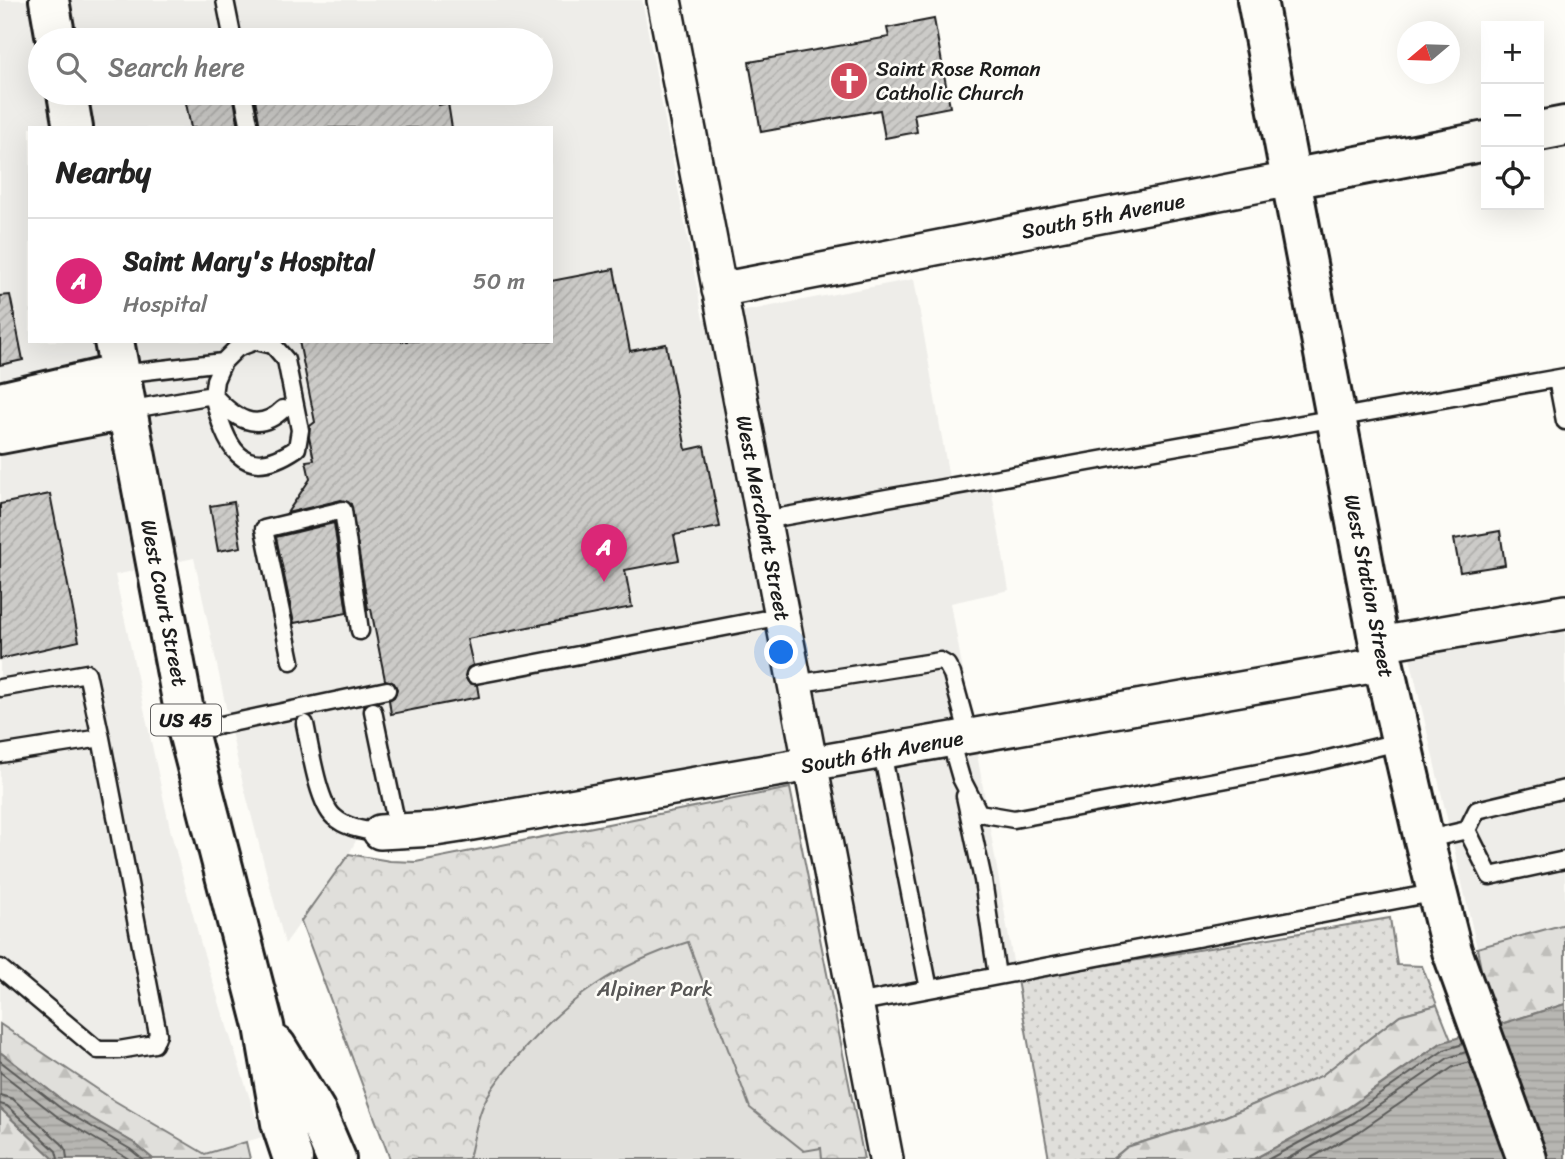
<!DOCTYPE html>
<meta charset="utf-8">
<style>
:root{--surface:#fff;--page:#f6f6f6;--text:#222;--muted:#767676;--line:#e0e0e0;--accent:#db2777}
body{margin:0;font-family:Sriracha,sans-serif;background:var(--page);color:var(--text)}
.controls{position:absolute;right:21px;top:21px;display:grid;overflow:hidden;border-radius:0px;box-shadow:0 7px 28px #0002}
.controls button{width:63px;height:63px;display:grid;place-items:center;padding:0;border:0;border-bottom:2px solid var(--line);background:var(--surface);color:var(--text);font:35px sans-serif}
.compass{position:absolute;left:1397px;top:21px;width:63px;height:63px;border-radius:50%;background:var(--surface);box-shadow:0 7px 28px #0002;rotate:251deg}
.you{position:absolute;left:782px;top:653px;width:24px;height:24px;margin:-18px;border:5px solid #fff;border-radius:50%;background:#1a73e8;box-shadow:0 0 0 10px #1a73e833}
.badge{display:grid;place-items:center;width:46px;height:46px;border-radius:50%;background:var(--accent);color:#fff;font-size:23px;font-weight:700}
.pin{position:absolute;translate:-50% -58px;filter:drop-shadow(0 2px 4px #0008)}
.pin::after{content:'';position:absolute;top:37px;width:24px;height:21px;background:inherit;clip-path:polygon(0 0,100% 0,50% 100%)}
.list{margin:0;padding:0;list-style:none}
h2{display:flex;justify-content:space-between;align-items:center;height:91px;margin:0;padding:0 28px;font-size:30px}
h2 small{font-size:23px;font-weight:400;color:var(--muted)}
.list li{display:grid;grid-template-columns:46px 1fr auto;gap:21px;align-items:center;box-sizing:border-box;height:126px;padding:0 28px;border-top:2px solid var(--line)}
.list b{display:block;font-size:26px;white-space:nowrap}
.list p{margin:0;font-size:23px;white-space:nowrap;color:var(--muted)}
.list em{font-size:23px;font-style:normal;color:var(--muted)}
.icon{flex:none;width:38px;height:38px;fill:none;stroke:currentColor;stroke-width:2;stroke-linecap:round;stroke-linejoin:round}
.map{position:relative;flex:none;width:1565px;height:1159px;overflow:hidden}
.search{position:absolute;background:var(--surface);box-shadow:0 7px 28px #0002;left:28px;top:28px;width:525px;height:77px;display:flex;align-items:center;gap:18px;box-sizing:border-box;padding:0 24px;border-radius:38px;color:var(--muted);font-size:26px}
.panel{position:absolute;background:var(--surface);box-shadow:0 7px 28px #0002;left:28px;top:126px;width:525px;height:217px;border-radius:0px}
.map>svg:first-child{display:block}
</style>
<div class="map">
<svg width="1565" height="1159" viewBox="0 0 1565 1159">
<defs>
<pattern id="grass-dots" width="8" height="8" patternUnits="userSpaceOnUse" patternTransform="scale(1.75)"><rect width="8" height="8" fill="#e0dfdb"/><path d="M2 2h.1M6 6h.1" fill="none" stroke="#c0bfbb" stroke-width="1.8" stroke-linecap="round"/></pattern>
<pattern id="forest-firs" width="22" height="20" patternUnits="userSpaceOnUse" patternTransform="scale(1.75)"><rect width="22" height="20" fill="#e0dfdb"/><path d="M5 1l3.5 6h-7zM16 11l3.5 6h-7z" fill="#c0bfbb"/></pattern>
<pattern id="park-crowns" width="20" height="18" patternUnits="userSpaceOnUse" patternTransform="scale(1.75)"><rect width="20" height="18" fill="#e0dfdb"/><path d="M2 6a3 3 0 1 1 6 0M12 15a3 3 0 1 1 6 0" fill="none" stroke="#c0bfbb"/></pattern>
<pattern id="water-rules" width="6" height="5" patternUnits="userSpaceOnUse" patternTransform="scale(1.75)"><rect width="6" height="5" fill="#b7b6b2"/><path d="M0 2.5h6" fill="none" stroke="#9d9c98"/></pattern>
<pattern id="building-hatch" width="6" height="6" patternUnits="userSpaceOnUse" patternTransform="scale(1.75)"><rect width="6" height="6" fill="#cccbc8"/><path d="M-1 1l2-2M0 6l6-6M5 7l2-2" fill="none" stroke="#afaeab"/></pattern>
</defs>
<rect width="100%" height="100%" fill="#fdfcf7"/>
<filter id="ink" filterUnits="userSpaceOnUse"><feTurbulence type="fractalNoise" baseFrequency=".0143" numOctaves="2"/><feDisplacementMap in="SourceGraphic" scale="14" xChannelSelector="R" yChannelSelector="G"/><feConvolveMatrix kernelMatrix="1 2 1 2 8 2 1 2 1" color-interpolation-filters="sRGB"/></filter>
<g filter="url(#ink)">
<path fill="#eeede9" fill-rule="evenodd" d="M0,0H642L703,319L914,279L949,478L988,471L1009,590L951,603L1014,967L868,993L823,744L364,825L349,854L285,944L239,768L194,558L115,575L171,833L202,948L262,1137L205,1154L115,1101L0,1024ZM40,40H541V93H40ZM30,128H551V341H30Z
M1565,623V924L1477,948L1408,649Z"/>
<path fill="url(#grass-dots)" stroke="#7e7e7c" stroke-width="2" d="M1390,918L1397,965L1422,966L1437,1005L1400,1015L1321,1076L1224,1117L1127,1147L1112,1159H1049L1017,980Z"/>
<path fill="url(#forest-firs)" stroke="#7e7e7c" stroke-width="2" d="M1565,924V1004L1497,1025L1484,985L1477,948Z
M1437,1005L1451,1040L1441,1043L1346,1109L1254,1159H1113L1127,1147L1224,1117L1321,1076L1400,1015Z
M0,1024L115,1101L205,1154L246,1142L250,1159H153L134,1143L67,1104L0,1052Z
M0,1108L54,1159H0Z"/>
<path fill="url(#park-crowns)" stroke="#7e7e7c" stroke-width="2" d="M790,788L864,1159H390L301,921L349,854L390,861L416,862Z"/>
<path fill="#e0dfdb" stroke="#7e7e7c" stroke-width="2" d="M688,942L750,1108L804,1151L821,1148L822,1159H469C474,1138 477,1116 487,1097C496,1081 508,1067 520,1054C567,998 618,964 688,942Z"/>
<path fill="url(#water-rules)" stroke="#797876" stroke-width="2" d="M1565,1004V1159H1254L1347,1109L1441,1043Z
M0,1052L67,1104L134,1143L153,1159H54L0,1108Z"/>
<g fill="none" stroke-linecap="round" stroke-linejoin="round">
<path stroke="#5a5a58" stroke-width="2" d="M0,1061L63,1110L130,1149L142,1159
M0,1072L58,1117L129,1159
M0,1095L13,1099L62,1144L66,1151L67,1159
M0,1104L7,1106L56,1151L58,1159
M1269,1159L1350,1115L1444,1050L1463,1044
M1287,1159L1355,1122L1448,1058L1466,1052
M1309,1159L1360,1131L1453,1067L1470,1062"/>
</g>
<path fill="url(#building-hatch)" stroke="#1c1c1c" stroke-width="2" d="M934,19L950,107L914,114L917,132L885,138L880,110L761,132L749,62L889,37L887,28Z
M184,93H233L239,128H191Z
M254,93H435L438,105L448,103L452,128H260Z
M614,269L630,351L666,344L686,450L704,446L720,527L674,535L679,560L625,570L632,607L467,639L473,665L468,668L465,676L468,682L477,685L479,697L391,714L389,700L394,697L397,689L394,683L385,680L371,609H368L351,504L341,500L287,513L310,479L306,461L314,460L309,437L310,426L315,422L299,341H551V281Z
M10,295L23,360L0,365V296Z
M50,494L79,641L0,659V504Z
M234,502L241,547L218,551L210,506Z
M334,523L347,613L294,623L276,537Z
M1500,531L1505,565L1460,572L1454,539Z"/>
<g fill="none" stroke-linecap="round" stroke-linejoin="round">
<defs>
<path id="lane" d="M225,0L233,40
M243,93L250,128
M120,374L223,362
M1557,379L1565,421
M127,410L213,395C225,445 241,486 297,448L300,430L286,360L273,345L256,341L237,348L223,362L215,380L213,395C233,417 257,435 283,409
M764,520L1565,377
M291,661L264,529L343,510L360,631
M475,675L782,616
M795,684L940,661L947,665L952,674L969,736
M0,688L87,673L101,738
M373,711L398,831
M305,724C310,747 318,803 334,817C346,828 365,831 380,832
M188,732L387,690
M950,740L961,778L979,813L1014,819L1312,763L1402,741
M882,752L929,989
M0,754L101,738L158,1034L154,1044L119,1050H98L0,968
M965,796L983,880L997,976
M1467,830L1490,876L1565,860
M1467,830L1477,810L1565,789
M1424,840L1467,830
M856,1003L1438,892"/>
<path id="street" d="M664,0L886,1159
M719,290L1291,179
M1379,644L1565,612
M380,832L435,829L461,825L1383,664"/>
<path id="secondary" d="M1257,0L1379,644L1424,840L1452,951L1527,1159
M1539,131L1565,126
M1291,179L1486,141
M0,402L120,374
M0,434L127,410"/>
<path id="primary" d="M49,0L56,40
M67,93L73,128
M114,341L188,732L264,1026L281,1123L293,1159
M276,1046L315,1110L336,1159"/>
</defs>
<use href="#lane" stroke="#1c1c1c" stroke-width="21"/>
<use href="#street" stroke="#1c1c1c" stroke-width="38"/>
<use href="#secondary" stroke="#1c1c1c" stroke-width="44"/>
<use href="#primary" stroke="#1c1c1c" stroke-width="44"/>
<use href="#lane" stroke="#fdfcf7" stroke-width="16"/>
<use href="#street" stroke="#fdfcf7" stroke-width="33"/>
<use href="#secondary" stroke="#fdfcf7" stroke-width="38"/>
<use href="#primary" stroke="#fdfcf7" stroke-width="38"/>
</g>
</g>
<defs>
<symbol id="church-disc" viewBox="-11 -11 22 22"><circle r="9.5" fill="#d1495b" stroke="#fdfcf7"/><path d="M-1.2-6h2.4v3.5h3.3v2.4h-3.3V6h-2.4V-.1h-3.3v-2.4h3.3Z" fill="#fff"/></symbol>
</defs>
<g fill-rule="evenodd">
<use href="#church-disc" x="827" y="59" width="44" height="44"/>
</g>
<g text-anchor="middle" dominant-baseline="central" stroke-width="5" stroke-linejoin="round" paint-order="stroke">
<rect fill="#fdfcf7" stroke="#605f5e" stroke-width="2" x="151" y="704.5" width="70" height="31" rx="5"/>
<g font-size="19" font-weight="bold" fill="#1c1c1c">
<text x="186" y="720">US 45</text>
</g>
<g font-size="21" fill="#1c1c1c" stroke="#fdfcf7" text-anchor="start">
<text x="876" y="69">Saint Rose Roman<tspan x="876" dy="24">Catholic Church</tspan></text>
</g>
<g font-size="21" fill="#1c1c1c" stroke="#fdfcf7">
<text transform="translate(1103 216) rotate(-11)">South 5th Avenue</text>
<text transform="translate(763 518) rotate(79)">West Merchant Street</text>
<text transform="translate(1369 586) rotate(79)">West Station Street</text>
<text transform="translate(164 603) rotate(79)">West Court Street</text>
<text transform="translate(882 752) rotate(-10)">South 6th Avenue</text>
</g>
<g font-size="21" fill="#575655" stroke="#fdfcf7">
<text x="655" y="989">Alpiner Park</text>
</g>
</g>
</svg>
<div class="controls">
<button>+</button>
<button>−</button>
<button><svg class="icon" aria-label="locate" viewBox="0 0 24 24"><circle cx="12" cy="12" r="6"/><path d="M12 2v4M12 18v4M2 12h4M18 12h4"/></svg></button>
</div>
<svg class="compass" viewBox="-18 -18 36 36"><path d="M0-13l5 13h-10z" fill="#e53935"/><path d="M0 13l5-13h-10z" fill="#767676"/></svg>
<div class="you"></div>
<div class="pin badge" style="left:604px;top:582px">A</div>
<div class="search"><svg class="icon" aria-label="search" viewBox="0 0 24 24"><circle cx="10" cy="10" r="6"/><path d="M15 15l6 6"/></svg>Search here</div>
<section class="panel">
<h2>Nearby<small></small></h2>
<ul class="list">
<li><span class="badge">A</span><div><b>Saint Mary's Hospital</b><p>Hospital</p></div><em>50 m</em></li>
</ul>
</section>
</div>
